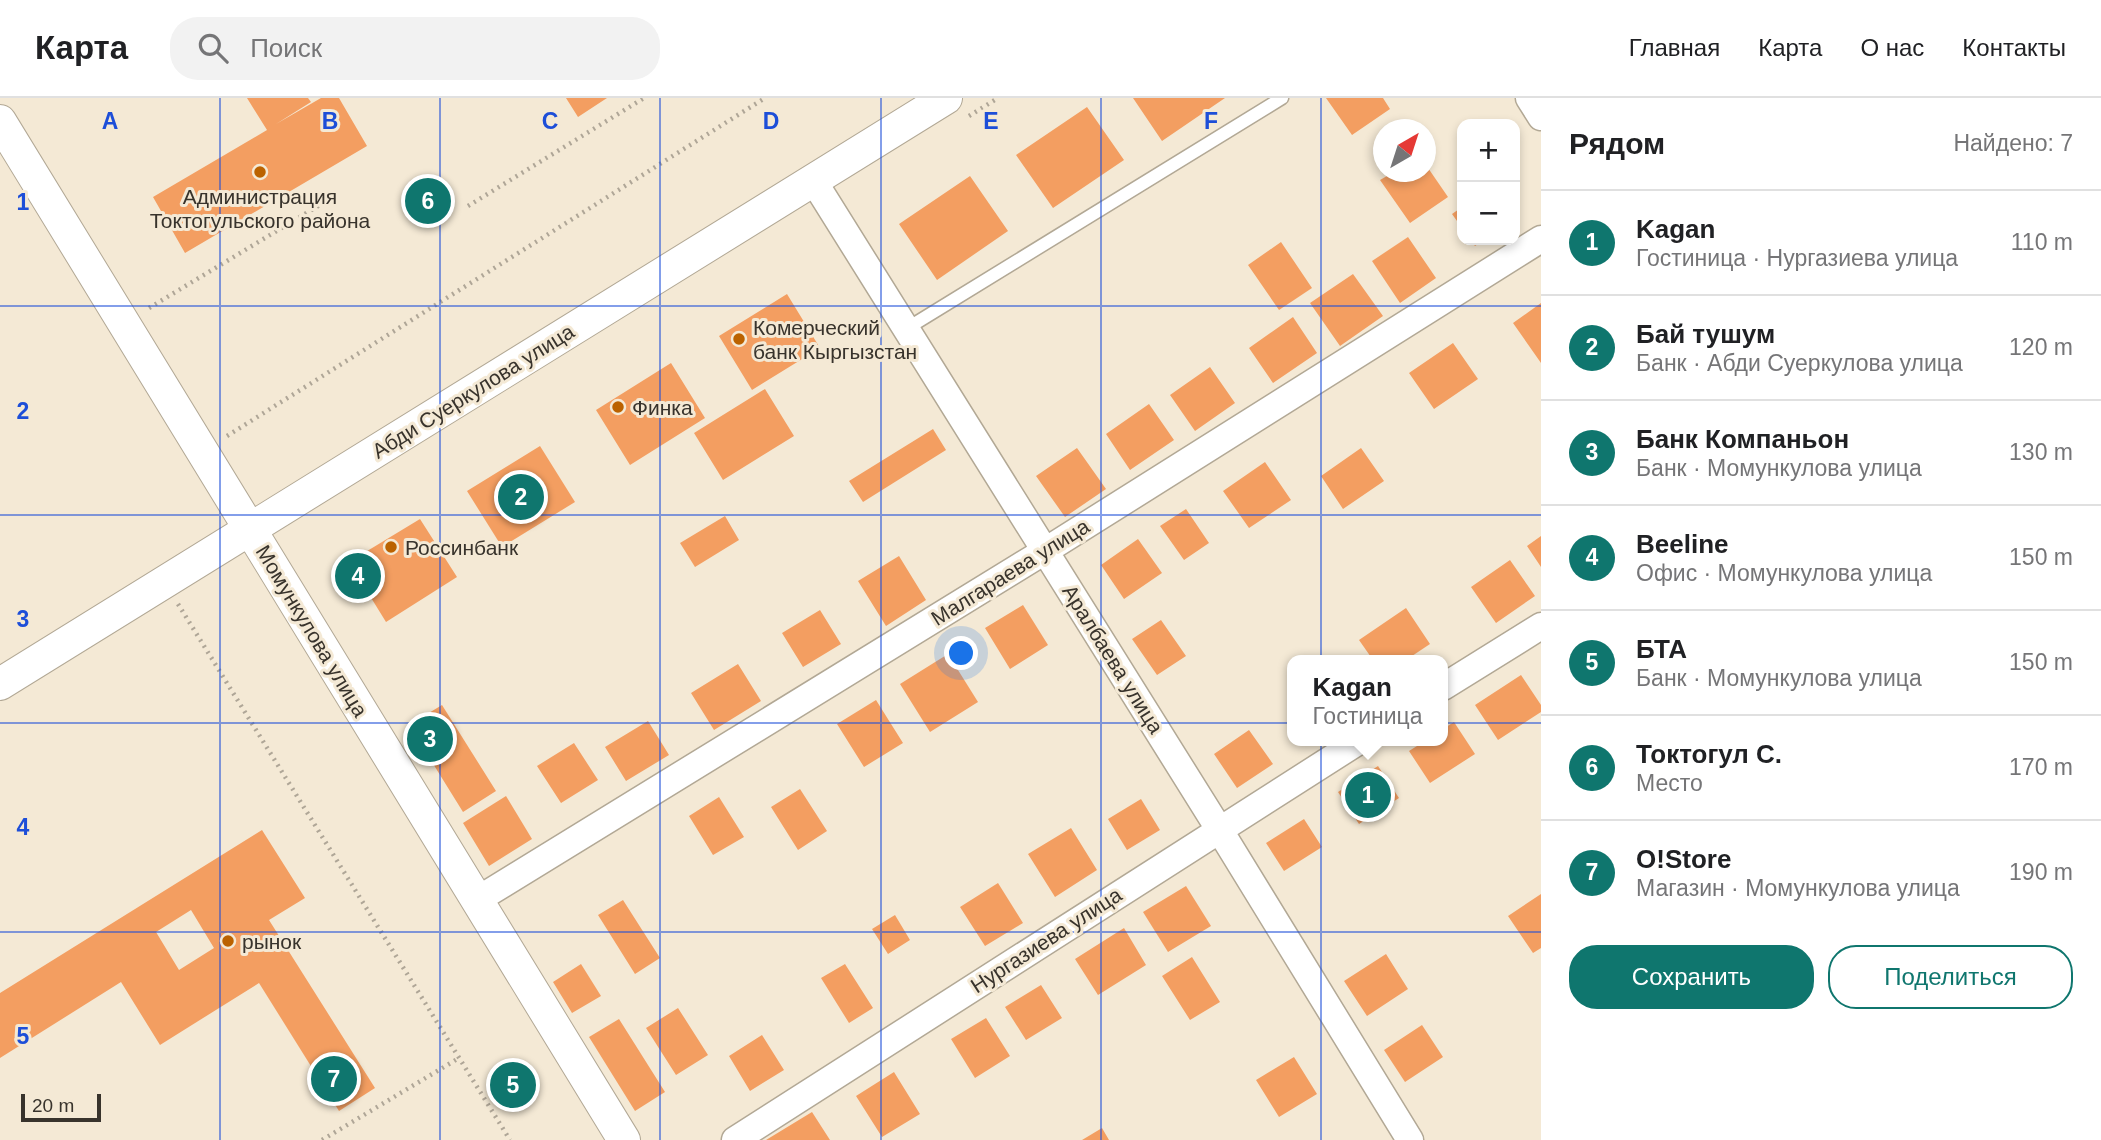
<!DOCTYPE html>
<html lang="ru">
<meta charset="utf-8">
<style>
:root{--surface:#fff;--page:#f2f2f2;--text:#202124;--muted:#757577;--line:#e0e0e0;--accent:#0f766e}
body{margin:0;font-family:Arial,sans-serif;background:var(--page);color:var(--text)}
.controls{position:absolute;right:21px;top:21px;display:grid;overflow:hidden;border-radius:14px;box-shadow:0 4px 10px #0003}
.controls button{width:63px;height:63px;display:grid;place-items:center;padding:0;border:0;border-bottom:2px solid var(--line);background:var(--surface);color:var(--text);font:35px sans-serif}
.compass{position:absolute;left:1373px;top:21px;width:63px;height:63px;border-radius:50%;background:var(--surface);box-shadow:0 4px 10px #0003;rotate:39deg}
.scale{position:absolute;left:21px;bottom:18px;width:80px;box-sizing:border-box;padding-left:7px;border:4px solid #38332c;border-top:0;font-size:19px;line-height:24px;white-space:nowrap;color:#38332c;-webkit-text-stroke:5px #f4e9d5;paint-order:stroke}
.you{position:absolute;left:962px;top:556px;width:24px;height:24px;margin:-18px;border:5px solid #fff;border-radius:50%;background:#1a73e8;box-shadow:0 0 0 10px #1a73e833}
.badge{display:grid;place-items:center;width:46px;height:46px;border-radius:50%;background:var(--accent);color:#fff;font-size:23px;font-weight:700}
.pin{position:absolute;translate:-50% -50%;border:4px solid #fff;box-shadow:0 2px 7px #0006}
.popup{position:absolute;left:1287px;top:557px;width:161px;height:91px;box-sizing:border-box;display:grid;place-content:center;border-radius:14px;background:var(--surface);filter:drop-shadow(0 2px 5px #0005);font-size:23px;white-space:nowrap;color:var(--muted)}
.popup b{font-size:26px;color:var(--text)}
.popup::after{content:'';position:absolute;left:50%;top:100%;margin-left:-14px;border:14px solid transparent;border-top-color:var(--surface)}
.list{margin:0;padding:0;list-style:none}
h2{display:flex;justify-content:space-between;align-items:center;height:91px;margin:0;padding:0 28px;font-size:30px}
h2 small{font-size:23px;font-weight:400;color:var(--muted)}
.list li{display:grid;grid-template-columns:46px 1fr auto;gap:21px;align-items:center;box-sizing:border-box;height:105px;padding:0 28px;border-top:2px solid var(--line)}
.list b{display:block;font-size:26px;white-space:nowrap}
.list p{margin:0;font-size:23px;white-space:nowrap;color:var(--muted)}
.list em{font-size:23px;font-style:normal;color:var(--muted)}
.actions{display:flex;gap:14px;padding:21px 28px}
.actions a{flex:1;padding:16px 0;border:2px solid var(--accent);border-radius:28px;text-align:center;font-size:24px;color:var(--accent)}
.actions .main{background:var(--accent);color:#fff}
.icon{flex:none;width:38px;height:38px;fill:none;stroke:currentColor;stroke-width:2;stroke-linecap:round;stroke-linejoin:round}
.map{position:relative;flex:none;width:1541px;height:1042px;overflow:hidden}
header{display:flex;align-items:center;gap:42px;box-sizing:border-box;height:98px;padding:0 35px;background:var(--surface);border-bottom:2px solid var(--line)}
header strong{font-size:33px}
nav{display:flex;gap:38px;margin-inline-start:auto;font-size:24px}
.search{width:490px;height:63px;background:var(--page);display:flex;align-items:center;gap:18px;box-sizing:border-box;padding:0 24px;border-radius:28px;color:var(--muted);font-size:26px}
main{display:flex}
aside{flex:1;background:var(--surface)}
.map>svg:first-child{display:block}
</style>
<header>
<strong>Карта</strong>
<div class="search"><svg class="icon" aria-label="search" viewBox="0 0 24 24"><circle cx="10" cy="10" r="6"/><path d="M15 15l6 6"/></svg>Поиск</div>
<nav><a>Главная</a><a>Карта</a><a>О нас</a><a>Контакты</a></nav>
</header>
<main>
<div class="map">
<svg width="1541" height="1042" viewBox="0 0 1541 1042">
<rect width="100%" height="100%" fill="#f4e9d5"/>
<path fill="#f39e61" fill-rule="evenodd" d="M247,0H308L311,4L276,26L321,0H339L367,48L185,155L153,99L267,32Z
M566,0H607L578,19Z
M1133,0H1225L1162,43Z
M1326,0H1383L1390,11L1352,37Z
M1087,9L1124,62L1053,110L1016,57Z
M1426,67L1448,99L1410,125L1380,82L1394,74H1426Z
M970,78L1008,133L937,182L899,126Z
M1462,109V130L1452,116Z
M1408,139L1436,180L1400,205L1372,163Z
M1470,142H1484L1475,148Z
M1281,144L1312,190L1279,212L1248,167Z
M1353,176L1383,218L1340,248L1310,205Z
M787,196L820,250L752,292L719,238Z
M1541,205V265L1513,225Z
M1293,219L1317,255L1273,285L1249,250Z
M1453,245L1478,281L1434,311L1409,275Z
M671,265L705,320L630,367L596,312Z
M1210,269L1235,305L1195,333L1170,297Z
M765,291L794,338L723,382L694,335Z
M1149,306L1174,342L1130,372L1106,336Z
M933,331L946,352L863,404L849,383Z
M540,348L575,404L502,449L467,393Z
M1077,350L1106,391L1065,419L1036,378Z
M1361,350L1384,383L1343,411L1321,378Z
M1265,364L1291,402L1249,430L1223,393Z
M1186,411L1209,445L1184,462L1160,428Z
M725,418L739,442L695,469L680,445Z
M420,421L457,479L386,524L349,464Z
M1541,438V469L1527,448Z
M1138,441L1162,475L1124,501L1101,467Z
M899,458L926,502L886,528L858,483Z
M1510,462L1535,498L1496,525L1471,489Z
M1023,507L1048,547L1010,571L985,530Z
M1406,510L1430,546L1406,562H1373L1359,542Z
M820,512L841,546L803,569L782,535Z
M1161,522L1186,558L1157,577L1132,541Z
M948,556L978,604L930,634L900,586Z
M738,566L761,603L714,632L691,595Z
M1521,577L1541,607V614L1498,642L1475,607Z
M876,602L903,645L864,669L837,626Z
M442,607L496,693L463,714L409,627Z
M648,623L669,657L626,683L605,649Z
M1454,624L1475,656L1430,685L1409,653L1425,643H1443V631Z
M1249,632L1273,666L1237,690L1214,656Z
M574,645L598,682L561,705L537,668Z
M1378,668L1399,700L1359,726L1338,694Z
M800,691L827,733L798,752L771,709Z
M506,698L532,741L489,768L463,725Z
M719,699L744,739L713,757L689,718Z
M1141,701L1160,732L1127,752L1108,721Z
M1304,721L1322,749L1284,773L1266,745Z
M1071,730L1097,772L1055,799L1028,756Z
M262,732L305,800L269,822L375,990L339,1013L259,885L160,947L121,884L0,960V895ZM191,812L214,850L179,872L156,834Z
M998,785L1023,825L985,848L960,809Z
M1186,788L1211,828L1168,854L1143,814Z
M1541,796V850L1533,855L1508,818Z
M623,802L660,860L635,876L598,817Z
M895,817L910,842L888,856L872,831Z
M1124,830L1146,867L1098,897L1075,861Z
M1386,856L1408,891L1367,918L1344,883Z
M1192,859L1220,904L1190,922L1162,878Z
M581,866L601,898L572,915L553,884Z
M845,866L873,910L849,925L821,880Z
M1041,887L1062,920L1026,942L1005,909Z
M678,910L708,957L676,977L646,930Z
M986,920L1010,958L975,980L951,941Z
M619,921L665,994L635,1013L589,939Z
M1422,927L1443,959L1405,984L1384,952Z
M762,937L784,972L750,993L729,958Z
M1294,959L1317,996L1279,1019L1256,982Z
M894,974L920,1016L882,1039L856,998Z
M812,1014L830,1042H766Z
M1102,1030L1109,1042H1082Z"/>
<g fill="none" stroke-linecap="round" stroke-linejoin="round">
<defs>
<path id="service" d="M906,231L1282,0"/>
<path id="minor" d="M1529,0L1541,19
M813,82L1219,731L1410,1042
M1443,589L1541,528
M477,802L1045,453L1541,141
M735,1042L1359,643"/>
<path id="tertiary" d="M0,23L624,1042
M0,586L946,0"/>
</defs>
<use href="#service" stroke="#b2a895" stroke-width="15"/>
<use href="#minor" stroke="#b2a895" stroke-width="29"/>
<use href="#tertiary" stroke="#b2a895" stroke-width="34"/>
<path stroke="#afa697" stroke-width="4.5" stroke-dasharray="2 5" stroke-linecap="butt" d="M969,18L998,0
M468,108L644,0
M149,210L323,105
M227,338L765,0
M178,506L510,1042
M322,1042L459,960"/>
<use href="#service" stroke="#fff" stroke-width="12"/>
<use href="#minor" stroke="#fff" stroke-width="26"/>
<use href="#tertiary" stroke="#fff" stroke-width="32"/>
</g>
<path fill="none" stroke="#1d4ed8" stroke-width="2" stroke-opacity="0.55" d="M220,0V1042M440,0V1042M660,0V1042M881,0V1042M1101,0V1042M1321,0V1042M0,208H1541M0,417H1541M0,625H1541M0,834H1541"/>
<g fill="#bb6200" stroke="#f4e9d5" stroke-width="2.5">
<circle cx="260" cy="74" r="7"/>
<circle cx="739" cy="241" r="7"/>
<circle cx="618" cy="309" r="7"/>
<circle cx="391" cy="449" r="7"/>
<circle cx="228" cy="843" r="7"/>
</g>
<g text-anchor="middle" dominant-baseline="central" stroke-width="6" stroke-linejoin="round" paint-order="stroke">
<g font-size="21" fill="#38332c" stroke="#f4e9d5" text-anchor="start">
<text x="260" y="98" text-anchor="middle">Администрация<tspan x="260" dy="24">Токтогульского района</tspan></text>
<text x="753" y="229">Комерческий<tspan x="753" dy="24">банк Кыргызстан</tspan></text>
<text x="632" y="309">Финка</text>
<text x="405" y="449">Россинбанк</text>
<text x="242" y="843">рынок</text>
</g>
<g font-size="21" fill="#38332c" stroke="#f4e9d5">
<text transform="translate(473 293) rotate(-32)">Абди Суеркулова улица</text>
<text transform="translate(1010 474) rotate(-32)">Малгараева улица</text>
<text transform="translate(312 533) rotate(59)">Момункулова улица</text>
<text transform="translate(1113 561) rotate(58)">Аралбаева улица</text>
<text transform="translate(1046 842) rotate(-33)">Нургазиева улица</text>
</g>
</g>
<g font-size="23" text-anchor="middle" font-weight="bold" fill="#1d4ed8" stroke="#f4e9d5" stroke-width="6" stroke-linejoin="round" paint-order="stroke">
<text x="110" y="31">A</text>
<text x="330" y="31">B</text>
<text x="550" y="31">C</text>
<text x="771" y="31">D</text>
<text x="991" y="31">E</text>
<text x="1211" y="31">F</text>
<text x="23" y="112">1</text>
<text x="23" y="321">2</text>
<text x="23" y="529">3</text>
<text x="23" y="737">4</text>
<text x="23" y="946">5</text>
</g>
</svg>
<div class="controls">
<button>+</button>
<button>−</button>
</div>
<svg class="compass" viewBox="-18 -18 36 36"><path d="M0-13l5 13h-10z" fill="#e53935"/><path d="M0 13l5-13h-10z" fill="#757577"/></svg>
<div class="scale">20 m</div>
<div class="you"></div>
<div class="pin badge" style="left:1368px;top:697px">1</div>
<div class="popup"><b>Kagan</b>Гостиница</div>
<div class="pin badge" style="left:521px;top:399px">2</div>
<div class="pin badge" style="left:430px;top:641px">3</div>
<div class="pin badge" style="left:358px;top:478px">4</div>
<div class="pin badge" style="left:513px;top:987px">5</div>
<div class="pin badge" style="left:428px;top:103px">6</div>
<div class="pin badge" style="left:334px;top:981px">7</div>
</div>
<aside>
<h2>Рядом<small>Найдено: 7</small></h2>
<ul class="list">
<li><span class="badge">1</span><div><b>Kagan</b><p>Гостиница · Нургазиева улица</p></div><em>110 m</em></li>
<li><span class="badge">2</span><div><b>Бай тушум</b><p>Банк · Абди Суеркулова улица</p></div><em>120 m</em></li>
<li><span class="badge">3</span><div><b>Банк Компаньон</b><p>Банк · Момункулова улица</p></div><em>130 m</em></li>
<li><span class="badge">4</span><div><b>Beeline</b><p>Офис · Момункулова улица</p></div><em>150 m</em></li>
<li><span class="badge">5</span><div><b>БТА</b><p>Банк · Момункулова улица</p></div><em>150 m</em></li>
<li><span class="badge">6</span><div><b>Токтогул С.</b><p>Место</p></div><em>170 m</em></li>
<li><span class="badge">7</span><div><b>O!Store</b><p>Магазин · Момункулова улица</p></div><em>190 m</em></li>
</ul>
<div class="actions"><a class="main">Сохранить</a><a>Поделиться</a></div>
</aside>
</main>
